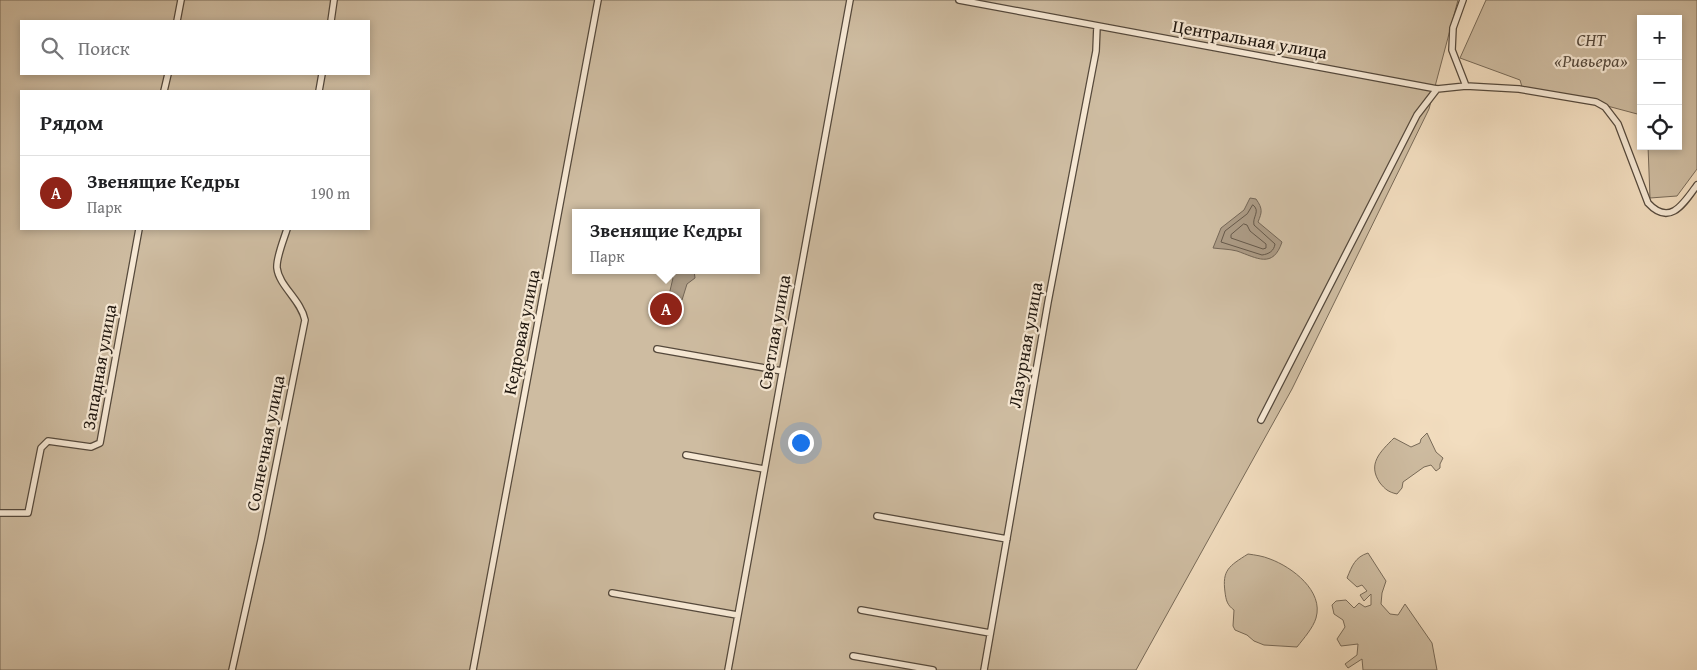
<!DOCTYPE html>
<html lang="ru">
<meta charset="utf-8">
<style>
:root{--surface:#fff;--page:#f6f6f6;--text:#202124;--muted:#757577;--line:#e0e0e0;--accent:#8f2418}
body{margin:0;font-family:"Gentium Book Plus",serif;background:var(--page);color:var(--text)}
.controls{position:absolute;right:15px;top:15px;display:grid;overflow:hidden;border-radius:0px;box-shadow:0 2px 8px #0003}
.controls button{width:45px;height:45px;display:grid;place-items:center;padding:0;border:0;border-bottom:1px solid var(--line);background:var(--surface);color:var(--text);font:25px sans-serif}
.you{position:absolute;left:800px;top:442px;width:18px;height:18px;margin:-12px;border:4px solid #fff;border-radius:50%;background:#1a73e8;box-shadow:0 0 0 8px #1a73e833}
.badge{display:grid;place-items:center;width:32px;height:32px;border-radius:50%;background:var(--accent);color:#fff;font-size:16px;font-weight:700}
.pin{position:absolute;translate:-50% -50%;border:2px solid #fff;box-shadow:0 1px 5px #0006}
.popup{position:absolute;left:572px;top:209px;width:188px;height:65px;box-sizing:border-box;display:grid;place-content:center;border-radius:0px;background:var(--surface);filter:drop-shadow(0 1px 4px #0005);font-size:16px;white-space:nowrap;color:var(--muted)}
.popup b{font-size:19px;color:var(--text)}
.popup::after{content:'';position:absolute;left:50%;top:100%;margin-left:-10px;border:10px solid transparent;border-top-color:var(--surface)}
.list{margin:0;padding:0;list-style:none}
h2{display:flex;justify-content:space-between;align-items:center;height:65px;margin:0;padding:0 20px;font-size:21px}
h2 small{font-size:16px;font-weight:400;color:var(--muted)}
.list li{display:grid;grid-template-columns:32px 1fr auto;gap:15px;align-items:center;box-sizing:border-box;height:75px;padding:0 20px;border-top:1px solid var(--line)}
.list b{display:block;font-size:19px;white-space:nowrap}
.list p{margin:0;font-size:16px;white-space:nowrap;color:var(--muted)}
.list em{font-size:16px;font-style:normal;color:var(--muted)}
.icon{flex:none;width:28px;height:28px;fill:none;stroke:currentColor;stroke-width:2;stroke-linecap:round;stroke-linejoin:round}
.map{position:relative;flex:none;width:1697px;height:670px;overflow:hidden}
.search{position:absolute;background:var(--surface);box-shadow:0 2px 8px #0003;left:20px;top:20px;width:350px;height:55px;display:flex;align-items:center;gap:12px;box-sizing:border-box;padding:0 18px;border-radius:0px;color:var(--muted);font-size:19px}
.panel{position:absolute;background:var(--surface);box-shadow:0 2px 8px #0003;left:20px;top:90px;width:350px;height:140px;border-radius:0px}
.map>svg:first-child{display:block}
</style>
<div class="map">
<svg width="1697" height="670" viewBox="0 0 1697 670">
<rect width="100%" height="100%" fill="#f2ddbf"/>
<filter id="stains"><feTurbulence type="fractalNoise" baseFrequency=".004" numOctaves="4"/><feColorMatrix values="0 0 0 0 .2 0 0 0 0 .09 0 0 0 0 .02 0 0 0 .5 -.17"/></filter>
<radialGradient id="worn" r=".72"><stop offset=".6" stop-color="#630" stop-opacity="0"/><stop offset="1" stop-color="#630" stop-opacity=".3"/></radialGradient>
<path fill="#cebca1" stroke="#786a58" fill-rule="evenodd" d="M0,0H1458L1429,109L1292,389L1136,670H0ZM21,21H369V74H21ZM21,91H369V229H21ZM576,213H756V270H576Z
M1486,0H1697V169L1677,196L1650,198L1648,146H1678V19H1641V115L1570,96L1522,87L1520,80L1460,58Z
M1427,433L1436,452L1443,458L1440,464V468L1436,471L1431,465L1424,467L1403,482L1402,488L1397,494C1388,492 1385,489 1380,483C1367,464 1380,452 1394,438L1411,447L1420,443L1421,439Z
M1368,553L1386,581L1382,593L1381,604L1390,614L1398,615L1405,604L1432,643L1437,670H1363L1362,659L1348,668L1345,664L1357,655L1358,644L1341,646L1337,639L1345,627L1343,620L1334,614L1332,605L1336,601L1346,600L1354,608L1359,603L1365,607L1371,605V594L1364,601L1360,595L1367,591L1362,585L1357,587L1347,578C1352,566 1355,557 1368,553Z
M1248,554C1255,555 1263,556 1270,559C1292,567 1324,591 1316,618C1313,628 1304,638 1297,647L1264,645L1254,641L1247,635L1235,630L1233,626L1234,610C1227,605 1226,600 1225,592C1222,570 1229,566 1248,554Z"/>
<path fill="#ab9a84" stroke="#746656" d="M1250,198L1256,199C1263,209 1262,212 1258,222L1282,242C1273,269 1257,258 1237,251C1229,249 1221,249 1213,248L1221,228L1244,210Z
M672,270H694L695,278L687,284L682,300L672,298L669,295L673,278L670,275Z"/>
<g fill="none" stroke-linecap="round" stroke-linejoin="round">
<path stroke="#66594a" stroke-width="1" d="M1253,205C1261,211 1252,217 1254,225L1275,244C1274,251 1269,254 1262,255L1221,242L1225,231L1247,214Z
M1244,224L1247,225L1250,231L1266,244V248L1263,249L1231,238V235Z"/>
<defs>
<path id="minor" d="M959,0L1437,89L1466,86L1519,89L1596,102L1605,107L1618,124L1648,203C1670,227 1684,203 1697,185
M1463,0L1453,28L1452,50L1466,86
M177,21L181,0
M331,21L334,0
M164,91L168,74
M319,91L322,74
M657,349L782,371
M1261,420L1417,115L1437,89
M686,455L764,469
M0,513H28L41,448L48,441L91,447L100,443L139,229
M877,516L1007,539
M612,593L737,615
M861,610L990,633
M853,656L933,670
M232,670L261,540L305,320C301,300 279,286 277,268C276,258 284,239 287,229
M473,670L598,0
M728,670L850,0
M984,670L1048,302L1096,51L1097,26"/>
</defs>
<use href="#minor" stroke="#55493c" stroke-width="8"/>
<use href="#minor" stroke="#f7e9d5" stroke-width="5.5"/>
</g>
<g text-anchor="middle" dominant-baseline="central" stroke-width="4.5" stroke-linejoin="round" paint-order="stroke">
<g font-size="18" fill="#211810" stroke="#f7e9d5">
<text transform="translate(1250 39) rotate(10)">Центральная улица</text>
<text transform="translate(521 332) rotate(-79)">Кедровая улица</text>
<text transform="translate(774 332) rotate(-80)">Светлая улица</text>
<text transform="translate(1025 345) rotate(-80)">Лазурная улица</text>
<text transform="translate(99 367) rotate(-80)">Западная улица</text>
<text transform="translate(265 443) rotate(-79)">Солнечная улица</text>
</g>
<g font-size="18" font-style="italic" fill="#55493c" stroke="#f7e9d5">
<text x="1591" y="39">СНТ<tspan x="1591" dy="21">«Ривьера»</tspan></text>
</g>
</g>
<rect width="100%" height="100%" filter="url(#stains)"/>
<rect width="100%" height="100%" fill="url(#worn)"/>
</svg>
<div class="controls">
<button>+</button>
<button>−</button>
<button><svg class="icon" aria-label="locate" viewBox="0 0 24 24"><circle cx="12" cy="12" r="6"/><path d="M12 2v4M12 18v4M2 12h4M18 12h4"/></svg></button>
</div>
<div class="you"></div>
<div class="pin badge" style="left:666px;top:309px">A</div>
<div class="popup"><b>Звенящие Кедры</b>Парк</div>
<div class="search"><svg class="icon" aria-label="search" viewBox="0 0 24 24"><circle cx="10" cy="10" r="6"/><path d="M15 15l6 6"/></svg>Поиск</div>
<section class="panel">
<h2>Рядом<small></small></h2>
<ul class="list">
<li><span class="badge">A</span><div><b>Звенящие Кедры</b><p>Парк</p></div><em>190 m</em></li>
</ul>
</section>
</div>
